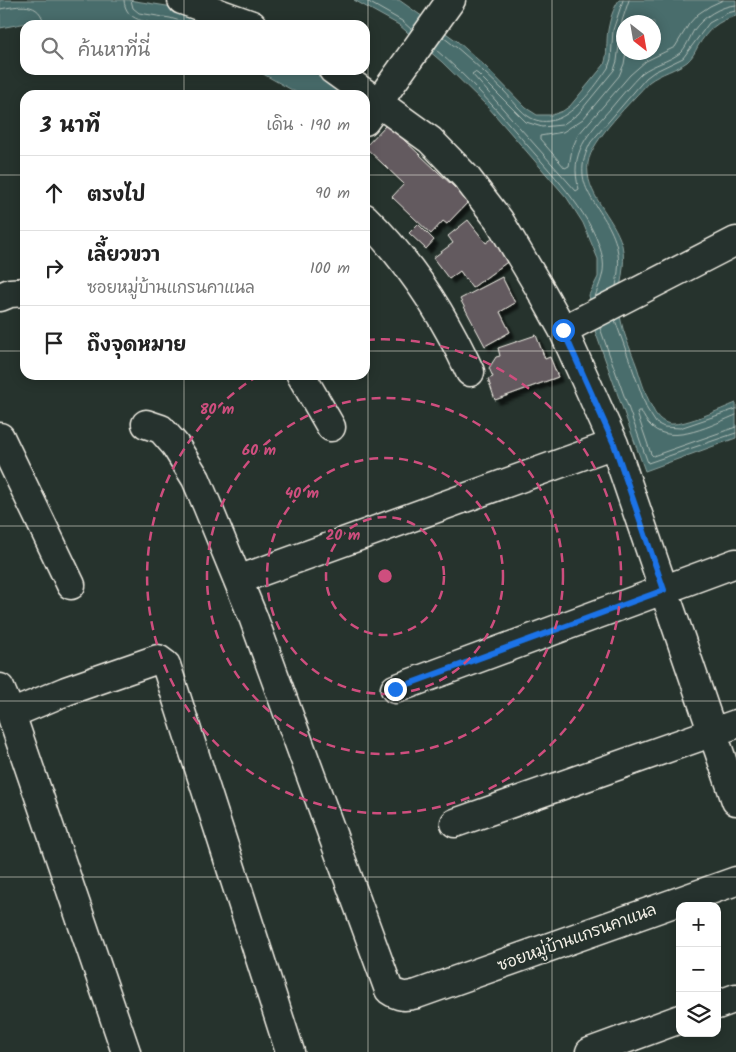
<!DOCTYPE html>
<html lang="th">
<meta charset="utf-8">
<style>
:root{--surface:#fff;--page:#f6f6f6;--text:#222;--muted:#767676;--line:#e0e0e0}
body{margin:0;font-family:Kalam,"Playpen Sans Thai",sans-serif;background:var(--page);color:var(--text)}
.controls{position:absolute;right:15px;bottom:15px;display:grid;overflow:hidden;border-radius:10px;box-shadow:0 2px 12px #0003}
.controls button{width:45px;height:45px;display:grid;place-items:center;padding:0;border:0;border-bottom:1px solid var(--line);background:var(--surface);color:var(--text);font:25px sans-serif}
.compass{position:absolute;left:616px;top:15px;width:45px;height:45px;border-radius:50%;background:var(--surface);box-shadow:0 2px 12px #0003;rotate:149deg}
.stop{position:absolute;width:15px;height:15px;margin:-11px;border:4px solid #1a73e8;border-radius:50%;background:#fff}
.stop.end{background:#1a73e8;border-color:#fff;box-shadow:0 1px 5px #0008}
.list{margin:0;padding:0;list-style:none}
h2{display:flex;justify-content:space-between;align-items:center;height:65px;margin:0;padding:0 20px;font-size:21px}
h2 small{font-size:16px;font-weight:400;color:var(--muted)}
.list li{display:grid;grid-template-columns:32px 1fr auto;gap:15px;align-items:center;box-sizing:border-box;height:75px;padding:0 20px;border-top:1px solid var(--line)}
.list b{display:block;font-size:19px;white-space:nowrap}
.list p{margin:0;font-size:16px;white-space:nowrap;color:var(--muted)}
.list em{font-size:16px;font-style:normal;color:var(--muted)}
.icon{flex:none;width:28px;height:28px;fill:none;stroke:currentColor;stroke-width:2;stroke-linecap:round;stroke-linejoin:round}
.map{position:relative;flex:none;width:736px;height:1052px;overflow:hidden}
.search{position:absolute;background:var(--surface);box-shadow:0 2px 12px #0003;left:20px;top:20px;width:350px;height:55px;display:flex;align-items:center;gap:12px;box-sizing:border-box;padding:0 18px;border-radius:15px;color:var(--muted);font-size:19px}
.panel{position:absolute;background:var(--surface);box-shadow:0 2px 12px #0003;left:20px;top:90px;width:350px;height:290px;border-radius:15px}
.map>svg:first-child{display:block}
</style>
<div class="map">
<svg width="736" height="1052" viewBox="0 0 736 1052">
<defs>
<filter id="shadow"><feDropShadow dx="4.5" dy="4.5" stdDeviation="1" flood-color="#0009"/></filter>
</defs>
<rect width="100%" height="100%" fill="#26332d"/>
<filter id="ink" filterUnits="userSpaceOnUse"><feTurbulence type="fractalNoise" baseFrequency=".02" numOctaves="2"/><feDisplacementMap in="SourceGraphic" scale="10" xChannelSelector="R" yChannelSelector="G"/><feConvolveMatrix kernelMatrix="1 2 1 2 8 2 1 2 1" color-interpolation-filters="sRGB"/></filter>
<g filter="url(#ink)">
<path fill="#486d6c" stroke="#8da29e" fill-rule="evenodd" d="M0,0H129L173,7L228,25H85L27,23L0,28Z
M354,0H399L457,41L485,66L526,108L537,115H552L563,111L570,106L604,65C608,54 606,42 608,30C610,19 613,9 619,0H736V16C717,21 708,30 698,46C695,52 692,58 687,62C676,70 661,73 649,82C633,100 591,140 588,163C584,194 614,216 622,245C627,266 618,285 619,306C620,328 630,347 637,367C642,383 647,399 655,413C659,419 664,423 671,424C686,425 721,409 736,403V438L645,471L595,331L589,295L598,277V259L583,223L567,198L488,107L442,62L399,25ZM624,22H654V52H624Z
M256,70H314L353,95H301Z"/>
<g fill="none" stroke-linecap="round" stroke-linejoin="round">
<path stroke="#afbcb6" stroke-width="1" d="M124,0C125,22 148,22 165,25
M131,0L133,8L139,13L170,18L194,25
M365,0L402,21L412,30
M629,0L622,21L617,61L614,70L578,114L562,125L542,127L526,122L478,74L475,72L472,74L576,191L579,189C568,153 589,133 611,108C621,96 631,84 642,73C654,64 668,62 680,53C686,48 690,37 694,30C703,17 720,6 736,5
M0,9C18,6 41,0 44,25
M443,37C465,53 484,72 504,91C512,99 520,112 531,118C562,134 593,90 608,68L611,59L613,30L623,0
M435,49C469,78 499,112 528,146C554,176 596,219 603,260C605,274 599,284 595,297
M626,52L624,64L619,76L583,119L563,132L540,136V139L565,168L569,166L572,149L578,135L630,75L646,61L675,47L689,24L698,14L710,6L723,0
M616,286C618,273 620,261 617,248C608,206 565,190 591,142L646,78L654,72L683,58L709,23L727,13L736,11
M615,320L647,409L656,423L664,427L680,428L736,409
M600,328L648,463L736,433
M736,415C714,424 673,446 652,427C647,423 644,417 641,411H638L637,413L651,454L653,456L736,427"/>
</g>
<path fill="#635a5f" stroke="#f4f1e8" filter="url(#shadow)" d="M387,124L469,201L447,224L443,221L431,234L392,197L404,184L365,147Z
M468,220L486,243L493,238L510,260L472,288L460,271L449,279L433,258L453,243L448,236Z
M418,224L434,240L426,249L409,233Z
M502,277L515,303L500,312L510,332L485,346L460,299Z
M536,335L545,359L550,357L558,377L495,400L488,379L493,377L489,368L496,357L500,356L498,348Z"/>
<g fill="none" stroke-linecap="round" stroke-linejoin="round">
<defs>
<path id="minor" d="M182,0L252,25
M333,70L430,140L466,177L499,220L543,294L563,330L614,444L736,801
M365,121L451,0
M365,218C410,262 444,315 470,372
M0,297L10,293L25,292
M563,330L736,241
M301,375L331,427
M146,424L161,429L175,445L196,479L207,505L253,617L389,990C399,997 406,997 417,994L736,881
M0,437L71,585
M238,580L614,444
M0,688L11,714L126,1052
M395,689L736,563
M11,714L66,691L158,659L166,665L290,1052
M455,823L736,724
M717,1005L736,998
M590,1052L680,1019"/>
</defs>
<use href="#minor" stroke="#f4f1e8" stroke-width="31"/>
<use href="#minor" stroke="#26332d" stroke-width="28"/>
</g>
</g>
<g fill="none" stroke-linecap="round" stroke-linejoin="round" filter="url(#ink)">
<path stroke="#1a73e8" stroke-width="6" d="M395,689L664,590L614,444L563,330"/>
</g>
<path fill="none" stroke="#f4f1e8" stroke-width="1" stroke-opacity="0.55" d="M184,0V25M368,0V1052M552,0V1052M184,70V95M0,175H25M365,175H736M0,351H25M365,351H736M184,375V1052M0,526H736M0,701H736M0,877H736"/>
<g fill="none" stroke="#ce4e7e" stroke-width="2.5" stroke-dasharray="9 6">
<circle cx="385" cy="576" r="59"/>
<circle cx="385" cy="576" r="118"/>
<circle cx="385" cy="576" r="178"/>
<path d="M366 340A237 237 0 1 1 259 375"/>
</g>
<g text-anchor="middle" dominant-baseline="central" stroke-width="4" stroke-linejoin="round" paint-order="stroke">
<g font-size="16" fill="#f4f1e8" stroke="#26332d">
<text transform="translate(577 938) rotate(-20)">ซอยหมู่บ้านแกรนคาแนล</text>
</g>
</g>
<circle cx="385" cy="576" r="8" fill="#ce4e7e" stroke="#26332d" stroke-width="2.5"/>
<g font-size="15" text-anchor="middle" font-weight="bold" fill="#ce4e7e" stroke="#26332d" stroke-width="4" stroke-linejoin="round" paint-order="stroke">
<text x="217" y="414">80 m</text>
<text x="259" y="455">60 m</text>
<text x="302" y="498">40 m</text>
<text x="343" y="540">20 m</text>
</g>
</svg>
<div class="controls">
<button>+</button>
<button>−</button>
<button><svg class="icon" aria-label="layers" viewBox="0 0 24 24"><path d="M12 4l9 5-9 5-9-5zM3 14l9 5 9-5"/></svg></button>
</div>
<svg class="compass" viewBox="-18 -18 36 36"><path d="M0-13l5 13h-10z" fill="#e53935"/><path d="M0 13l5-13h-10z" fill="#767676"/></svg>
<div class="stop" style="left:563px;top:330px"></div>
<div class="stop end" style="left:395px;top:689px"></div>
<div class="search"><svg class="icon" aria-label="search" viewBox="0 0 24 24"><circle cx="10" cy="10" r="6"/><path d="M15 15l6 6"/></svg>ค้นหาที่นี่</div>
<section class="panel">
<h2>3 นาที<small>เดิน · 190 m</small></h2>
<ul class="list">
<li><svg class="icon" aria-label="ahead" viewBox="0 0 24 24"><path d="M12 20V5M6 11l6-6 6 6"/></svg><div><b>ตรงไป</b></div><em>90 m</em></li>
<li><svg class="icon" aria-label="right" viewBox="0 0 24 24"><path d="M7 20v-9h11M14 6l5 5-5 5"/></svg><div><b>เลี้ยวขวา</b><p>ซอยหมู่บ้านแกรนคาแนล</p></div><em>100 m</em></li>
<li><svg class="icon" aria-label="arrive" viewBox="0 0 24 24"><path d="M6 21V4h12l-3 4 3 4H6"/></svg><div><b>ถึงจุดหมาย</b></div></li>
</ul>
</section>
</div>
